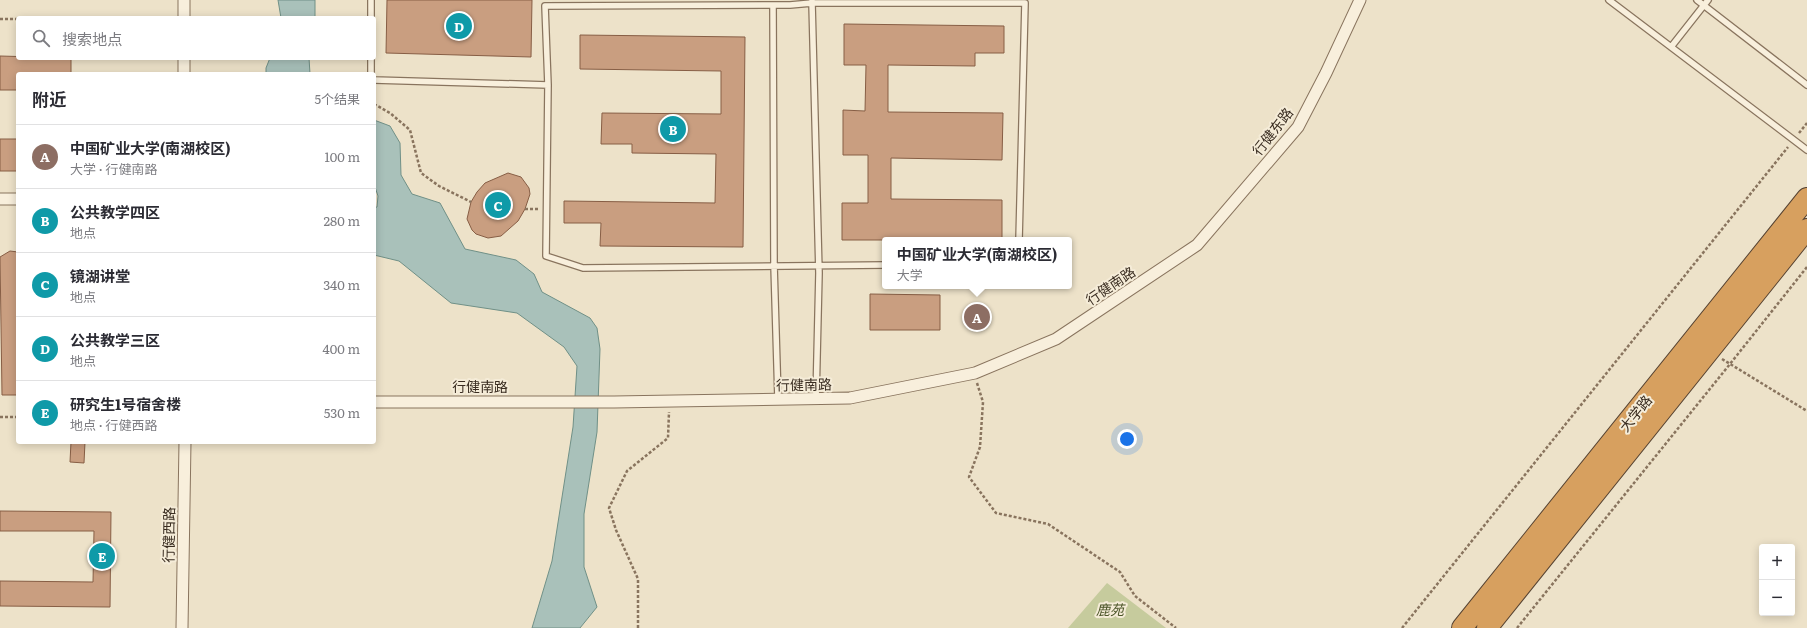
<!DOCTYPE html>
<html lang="zh">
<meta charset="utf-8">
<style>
:root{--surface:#fff;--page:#f7f7f7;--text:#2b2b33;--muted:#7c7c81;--line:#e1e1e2;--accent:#111827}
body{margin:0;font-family:Literata,"Noto Sans SC",serif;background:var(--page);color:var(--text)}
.controls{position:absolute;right:12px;bottom:12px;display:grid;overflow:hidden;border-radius:4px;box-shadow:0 2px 10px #0003}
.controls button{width:36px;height:36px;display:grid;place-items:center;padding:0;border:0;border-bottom:1px solid var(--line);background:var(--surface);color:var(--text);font:20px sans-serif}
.you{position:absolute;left:1127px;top:439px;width:14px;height:14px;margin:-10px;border:3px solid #fff;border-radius:50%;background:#1a73e8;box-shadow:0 0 0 6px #1a73e833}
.badge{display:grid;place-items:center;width:26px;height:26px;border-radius:50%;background:var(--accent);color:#fff;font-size:13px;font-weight:700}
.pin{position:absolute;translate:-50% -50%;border:2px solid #fff;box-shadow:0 1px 4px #0006}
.popup{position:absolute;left:882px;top:237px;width:190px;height:52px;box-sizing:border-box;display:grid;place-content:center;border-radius:4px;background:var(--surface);filter:drop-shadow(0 1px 3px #0005);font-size:13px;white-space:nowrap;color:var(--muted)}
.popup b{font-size:15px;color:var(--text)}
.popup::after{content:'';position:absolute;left:50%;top:100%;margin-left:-8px;border:8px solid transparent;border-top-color:var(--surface)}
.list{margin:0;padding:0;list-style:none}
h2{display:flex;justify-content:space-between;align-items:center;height:52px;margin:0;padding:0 16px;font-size:17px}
h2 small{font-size:13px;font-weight:400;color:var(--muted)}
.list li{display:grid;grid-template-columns:26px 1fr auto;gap:12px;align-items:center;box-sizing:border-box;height:64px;padding:0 16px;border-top:1px solid var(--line)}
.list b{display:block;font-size:15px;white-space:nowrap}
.list p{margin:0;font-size:13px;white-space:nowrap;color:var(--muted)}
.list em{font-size:13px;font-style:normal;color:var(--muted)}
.icon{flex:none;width:22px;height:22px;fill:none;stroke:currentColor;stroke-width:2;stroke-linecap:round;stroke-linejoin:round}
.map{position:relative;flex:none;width:1807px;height:628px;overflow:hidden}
.search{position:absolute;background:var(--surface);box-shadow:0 2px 10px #0003;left:16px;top:16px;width:360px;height:44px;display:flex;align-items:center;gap:10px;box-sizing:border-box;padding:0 14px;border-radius:4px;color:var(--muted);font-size:15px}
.panel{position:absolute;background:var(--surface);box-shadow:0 2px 10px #0003;left:16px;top:72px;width:360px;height:372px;border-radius:4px}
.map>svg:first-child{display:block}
</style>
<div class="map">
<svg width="1807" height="628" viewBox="0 0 1807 628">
<rect width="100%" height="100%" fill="#ede2c9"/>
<path fill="#c6cb9d" d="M1107,583L1166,628H1068Z"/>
<path fill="#a9c1ba" stroke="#709087" d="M278,0H315V18H281Z
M270,58H309L310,74H266V68Z
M374,120L390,126L400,143L401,175L412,194L440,203L465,249L516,260L534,274L542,292L590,318L597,328L600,349L597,432L584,514V567L597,607L580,628H532L552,561L573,427L577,366L564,347L517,313L451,303L399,261L374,255V208L377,207L378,196L374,184Z"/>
<path fill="#c99e80" stroke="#875e45" d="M387,0H532L531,57L386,53Z
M844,24L1004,26V53H975V66L888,65V112L1003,113L1002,160L891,158V199L1002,200V240H842V203H868V155H843V110L865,111L866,65H844Z
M580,35L745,37L743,247L600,246L601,223H564V201L715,203L716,154L632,153V144H601L602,113L721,114V71L580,69Z
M0,56L71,58V74H18V90H0Z
M0,139H18V171H0Z
M508,173L521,177L529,188L530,194L525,209L518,221L501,236L488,238L476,234L472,230L467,219L471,202L477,192L485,183Z
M10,251L18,252V395H2L0,257Z
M870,294L940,295V330H870Z
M71,442H85L84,463L70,462Z
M0,511L111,512L110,607L0,606V581L93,582L94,531H0Z"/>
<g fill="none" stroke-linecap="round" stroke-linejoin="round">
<defs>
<path id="lane" d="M1609,0L1807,150
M1697,0L1807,85
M773,5L774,265L778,399
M371,18V0
M1671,47L1708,0
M371,74V58
M374,80L548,85L545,6L790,5L812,3V1
M548,85L546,256L583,268L885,265
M816,399L819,273L812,3H1025L1019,240"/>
<path id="street" d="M184,0V18
M184,58V74
M0,199H18
M374,402H614L850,398L975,373L1056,339L1197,245L1298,127L1326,73L1360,0
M182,628L185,442"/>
<path id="highway" d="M1462,628L1807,198
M1487,628L1807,229"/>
</defs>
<use href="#lane" stroke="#89745e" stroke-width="8"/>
<use href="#street" stroke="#89745e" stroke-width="13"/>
<use href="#highway" stroke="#574332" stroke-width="22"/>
<path stroke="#89745e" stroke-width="2.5" stroke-dasharray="3 2" stroke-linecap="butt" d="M0,19H18
M374,104L390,113L410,130L421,173L439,186L471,202
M1799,133L1807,123
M525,209H539
M1722,359L1807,411
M977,383L983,402L980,447L969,477L996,513L1048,524L1120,572L1135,596L1176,628
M0,417H18
M638,628V579L616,530L609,508L627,471L668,438L669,412
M1402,628L1788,147
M1517,628L1730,364L1807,267"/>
<use href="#lane" stroke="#f8efdc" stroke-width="5.5"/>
<use href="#street" stroke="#f8efdc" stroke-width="11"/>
<use href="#highway" stroke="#d7a05f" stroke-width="20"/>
</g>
<g text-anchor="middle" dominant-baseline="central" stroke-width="4" stroke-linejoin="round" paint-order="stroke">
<g font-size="14" fill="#3a2d21" stroke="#f5ecd8">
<text transform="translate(1272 131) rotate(-52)">行健东路</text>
<text transform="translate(1110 285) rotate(-34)">行健南路</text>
<text transform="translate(804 384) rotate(-1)">行健南路</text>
<text x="480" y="386">行健南路</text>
<text transform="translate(1635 413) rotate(-51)">大学路</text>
<text transform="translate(168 535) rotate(-89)">行健西路</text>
</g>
<g font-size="14" font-style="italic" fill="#4b5528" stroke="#f5ecd8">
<text x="1110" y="609">鹿苑</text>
</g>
</g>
</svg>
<div class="controls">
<button>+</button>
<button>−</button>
</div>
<div class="you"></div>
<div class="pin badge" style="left:977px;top:317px;background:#8d6e63">A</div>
<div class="popup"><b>中国矿业大学(南湖校区)</b>大学</div>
<div class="pin badge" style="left:673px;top:129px;background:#0f9aa8">B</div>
<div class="pin badge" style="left:498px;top:205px;background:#0f9aa8">C</div>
<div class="pin badge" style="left:459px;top:26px;background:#0f9aa8">D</div>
<div class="pin badge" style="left:102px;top:556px;background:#0f9aa8">E</div>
<div class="search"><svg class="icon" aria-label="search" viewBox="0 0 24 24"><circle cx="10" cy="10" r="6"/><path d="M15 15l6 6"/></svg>搜索地点</div>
<section class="panel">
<h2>附近<small>5个结果</small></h2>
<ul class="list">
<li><span class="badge" style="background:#8d6e63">A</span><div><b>中国矿业大学(南湖校区)</b><p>大学 · 行健南路</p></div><em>100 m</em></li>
<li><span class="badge" style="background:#0f9aa8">B</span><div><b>公共教学四区</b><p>地点</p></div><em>280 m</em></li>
<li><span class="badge" style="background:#0f9aa8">C</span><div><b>镜湖讲堂</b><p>地点</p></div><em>340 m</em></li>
<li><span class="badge" style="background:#0f9aa8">D</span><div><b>公共教学三区</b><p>地点</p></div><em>400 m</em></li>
<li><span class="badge" style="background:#0f9aa8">E</span><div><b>研究生1号宿舍楼</b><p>地点 · 行健西路</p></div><em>530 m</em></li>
</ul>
</section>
</div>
